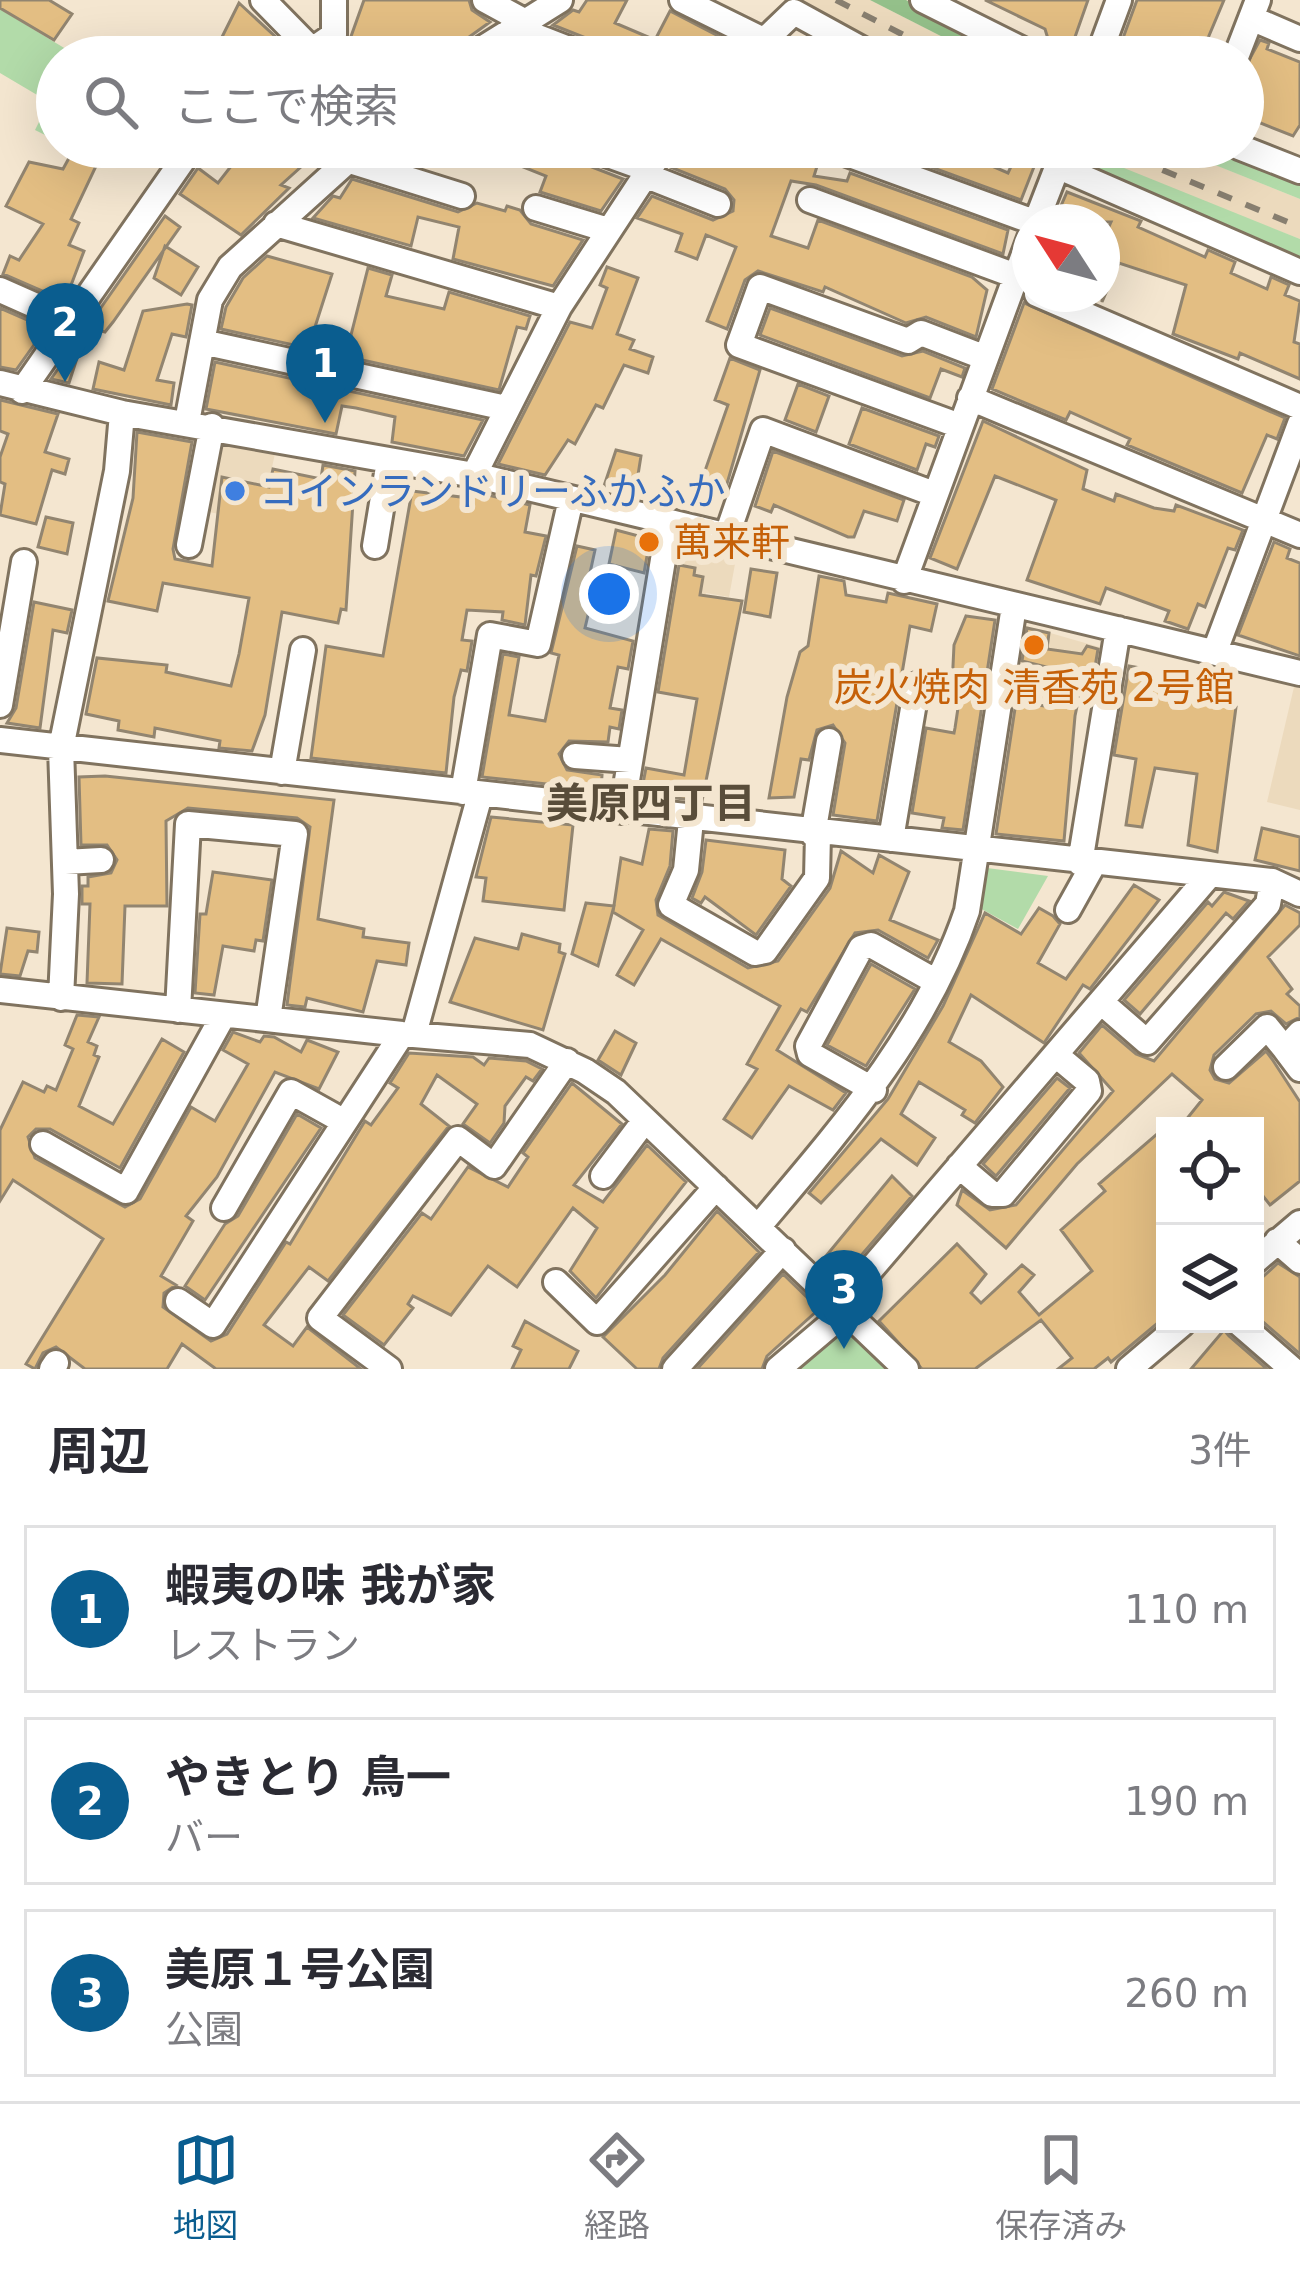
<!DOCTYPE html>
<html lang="ja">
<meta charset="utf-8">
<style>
:root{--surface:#fff;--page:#f2f2f3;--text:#2b2b33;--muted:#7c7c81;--line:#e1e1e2;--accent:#0a5d8f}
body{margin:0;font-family:"DejaVu Sans","Noto Sans JP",sans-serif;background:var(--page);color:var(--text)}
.controls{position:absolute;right:36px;bottom:36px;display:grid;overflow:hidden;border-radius:0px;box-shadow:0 12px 48px #0002}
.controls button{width:108px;height:108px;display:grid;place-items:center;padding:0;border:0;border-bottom:3px solid var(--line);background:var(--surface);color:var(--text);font:60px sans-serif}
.compass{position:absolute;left:1012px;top:204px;width:108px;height:108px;border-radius:50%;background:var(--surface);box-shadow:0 12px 48px #0002;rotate:306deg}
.you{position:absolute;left:609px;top:594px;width:42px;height:42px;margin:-30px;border:9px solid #fff;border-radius:50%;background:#1a73e8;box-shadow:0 0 0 18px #1a73e833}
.badge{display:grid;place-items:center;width:78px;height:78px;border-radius:50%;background:var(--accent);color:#fff;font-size:39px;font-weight:700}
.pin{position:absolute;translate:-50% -99px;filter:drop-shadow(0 3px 6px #0008)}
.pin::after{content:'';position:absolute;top:63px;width:42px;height:36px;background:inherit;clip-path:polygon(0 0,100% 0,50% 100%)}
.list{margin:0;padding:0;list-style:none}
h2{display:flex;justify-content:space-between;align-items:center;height:156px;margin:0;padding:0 48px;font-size:51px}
h2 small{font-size:39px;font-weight:400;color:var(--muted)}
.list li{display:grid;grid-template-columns:78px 1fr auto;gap:36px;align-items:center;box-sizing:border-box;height:168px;margin:0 24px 24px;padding:0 24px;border:3px solid var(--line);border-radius:0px}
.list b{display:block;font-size:45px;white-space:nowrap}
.list p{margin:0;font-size:39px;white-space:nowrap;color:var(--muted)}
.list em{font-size:39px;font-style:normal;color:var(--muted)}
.icon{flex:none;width:66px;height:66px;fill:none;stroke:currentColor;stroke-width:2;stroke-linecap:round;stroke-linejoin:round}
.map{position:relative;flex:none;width:1300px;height:1369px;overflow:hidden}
.search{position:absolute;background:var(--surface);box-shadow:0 12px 48px #0002;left:36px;right:36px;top:36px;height:132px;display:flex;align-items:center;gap:30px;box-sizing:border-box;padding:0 42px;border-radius:66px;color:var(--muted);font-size:45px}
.sheet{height:732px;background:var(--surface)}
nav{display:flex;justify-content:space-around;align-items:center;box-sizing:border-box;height:168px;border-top:3px solid var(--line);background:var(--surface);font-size:33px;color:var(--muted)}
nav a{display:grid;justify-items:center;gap:6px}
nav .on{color:var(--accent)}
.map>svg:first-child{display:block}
</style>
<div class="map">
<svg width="1300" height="1369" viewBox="0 0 1300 1369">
<rect width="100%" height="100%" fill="#f4e6d0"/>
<path fill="#ecdabd" d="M785,0H870L982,57H887Z
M1078,147H1171L1300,199V239L1127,172Z
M224,439L276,449L260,522L204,511L217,444Z
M677,538L737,553L729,597L706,593L701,617L662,610Z
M1026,626L1099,647L1105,657L1099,697L1045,688L1041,703L1008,697L1019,631Z
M1294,687L1300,688V810L1267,802Z"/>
<path fill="#b2dba9" d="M0,9L79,57H57V141L35,130L49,102L0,73Z
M1170,147H1217L1300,180V199Z
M1077,149L1300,239V263L1084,169Z
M987,868L1048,876L1018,929L976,906L981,874Z
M838,1328L853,1329L896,1369H791Z"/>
<path fill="#94c08a" d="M870,0H906L1019,57H982Z"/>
<path fill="#e3be83" stroke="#928570" stroke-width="3" d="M0,0H49L72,14L54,40L0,8Z
M364,0H469L472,10L490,22L458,45L445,40L437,57H387L370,50L366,57H337L349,42Z
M587,0H627L615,23L655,40L670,11L726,40L718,57H606L596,42L553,25L573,10L579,12Z
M985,0H1088L1068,57L1052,52L1045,29Z
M1137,0H1224L1200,57H1116Z
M239,3L279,40L267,57H212Z
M1260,40L1269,43L1267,49L1300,62V125L1293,136L1243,116V71Z
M75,147H105L71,219L79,223L69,245L84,251L65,301L3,274L10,256L19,260L43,224L6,206L29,162L63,169Z
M246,147H323L281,185L289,188L241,235L180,194L198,168L218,183Z
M473,147H570L579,162L623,179L601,211L540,192L546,176Z
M680,147H812L819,160L814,176L847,181L850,173L1008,230L1003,254L816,185L791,181L771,236L808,248L818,220L972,277L987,290L976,337L926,317L906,323L825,287L823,292L758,271L745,280L727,329L707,321L736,247L706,235L697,259L676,251L682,234L637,218L652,196L713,220L733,211L734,200L725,189L670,167Z
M876,147H976L971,157L1008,173L1020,147L1039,154L1021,200Z
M352,179L458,212L477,203L505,211L507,206L520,210L531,224L583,240L553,286L453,259L459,227L418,217L411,246L313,218L333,196L340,198Z
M1067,192L1141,221L1138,227L1205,257L1208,250L1235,262L1231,273L1267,289L1271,277L1289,285L1285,295L1300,301L1294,342L1300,344V379L1240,353L1238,359L1173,334L1186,285L1119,263L1102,302V242L1111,222H1054Z
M165,216L180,227L113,322L105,332L87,327L69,383L51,379Z
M165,246L198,267L181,295L154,278Z
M267,256L332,274L315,327L351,335L368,268L392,275L386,296L444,309L449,292L530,316L526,329L517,327L499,390L221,329L226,307L243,278Z
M607,267L638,278L617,334L634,340L630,349L653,357L648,373L624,365L603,408L596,405L575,444L568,440L545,475L498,464L570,322L592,328L607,288L600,285Z
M1024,303L1285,418L1277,439L1267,435L1242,493L1127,445L1130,439L1070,412L1066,420L992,389Z
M187,304L192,305L186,337L172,334L157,380L174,383L171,405L93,389L99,362L124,370L143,311Z
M0,308L46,328L16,370L0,367Z
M770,308L902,356L923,351L965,368L962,377L941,369L930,398L760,335Z
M730,358L760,370L724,494L700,485L728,405L715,400Z
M215,362L483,420L464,456L392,442L395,417L356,408L342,406L336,434L206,409Z
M798,384L829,396L816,432L785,420Z
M0,400L58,414L45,452L69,459L65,474L52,470L36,524L0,515L5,484L0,482V457L8,434L0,431Z
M862,408L939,436L935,447L926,444L917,470L849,444Z
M983,421L1087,470L1083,489L1114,501L1116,494L1154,508L1174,511L1176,505L1243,530L1235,550L1228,548L1205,607L1198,604L1188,629L1165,621L1169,611L1106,588L1100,604L1027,580L1056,500L995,476L957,569L930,558Z
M137,432L192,442L173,549L175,559L212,566L222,477L269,487L273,469L321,479L323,465L355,471L346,610L341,609L338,623L282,612L265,715L252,751L219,748L220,741L155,728L154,737L118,730L119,721L86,714L97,658L167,665L166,672L231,686L239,654L249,598L163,583L157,611L108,601L133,498Z
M616,450L641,456L635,494L604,486Z
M773,451L904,500L897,521L864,511L854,537H848L774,505L771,512L755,506Z
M412,491L461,497L462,491L475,492L530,505L525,532L546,536L536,576L531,575L525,625L502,620L503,612L467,610L462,640L472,641L467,671L461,670L454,697L446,773L311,758L326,646L383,656Z
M46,517L73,523L67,554L38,547Z
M616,530L650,539L644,573L609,564Z
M1274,542L1290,549L1287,558L1300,563V656L1238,635Z
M577,546L595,550L585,596L592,598L585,628L633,641L628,669L618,667L610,708L622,710L619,729L610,727L608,742L569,741L559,754L567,770L602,775L601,790L482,777L503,654L519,657L509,715L545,721L559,655L551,653Z
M679,565L695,568L694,575L703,577L700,595L742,601L702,801L641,794L646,768L684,775L697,699L658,692Z
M751,569L777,573L770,617L744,612Z
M819,576L844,581L846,595L886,602L888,593L937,604L931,631L910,626L877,821L833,815L845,743L833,725L817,730L809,760L801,759L794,797L769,798L787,697L800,652L808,646Z
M34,602L72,610L67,633L53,630L40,728L7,723L16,708Z
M966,616L995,620L963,830L942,828L944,818L912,813L926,728L954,733L955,728L961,688L952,687L954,645Z
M1027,628L1049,633L1047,649L1082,654L1087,646L1098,649L1093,679L1083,677L1075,716L1064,841L996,834L1016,702L1045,706L1050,668L1022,661Z
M1129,666L1146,669L1144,685L1178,690L1181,672L1201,675L1197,701L1236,707L1217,852L1188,845L1197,774L1155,768L1142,827L1126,825L1136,759L1114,755Z
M105,776L334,800L318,919L364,929L363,937L409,943L406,965L377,961L363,1012L307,998L305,1007L287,1005L310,827L297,818L188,808L166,821L167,906H125L122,984L87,983L90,904H82V886H88V877L111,873L117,860L107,845H81L79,777Z
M491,817L573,825L564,910L483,901L486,878L476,877Z
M1262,828L1300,837V871L1255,860Z
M649,829L673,831L670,866L656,900L658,915L748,968L778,961L830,888L841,851L873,873L879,855L909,872L890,920L938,940L928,958L878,930L855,933L807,1012L801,1009L777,1050L846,1093L833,1110L789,1086L752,1138L724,1119L757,1069L747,1064L780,1006L661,939L634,985L617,975L643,930L613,912L621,858L642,864Z
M706,840L785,850L782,879L791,886L756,935L705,897L701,903L692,898L702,872Z
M213,872L272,880L263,941L256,940L254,951L223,946L214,995L195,993L200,914H206Z
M1134,885L1159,900L1090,989L1083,985L1044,1043L971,995L949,1042L981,1061L1003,1087L975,1123L962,1115L965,1110L919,1082L901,1114L935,1138L917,1165L881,1139L821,1203L809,1193L888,1099L943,1006L985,913L1021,934L1039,908L1053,916L1060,924L1038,963L1066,979Z
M1224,892L1249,901L1233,919L1226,913L1140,1014L1124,1000L1208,902L1212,906Z
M586,903L614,906L598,966L572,954Z
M1285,905L1300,913V925L1268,957L1292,989L1287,994L1300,1006V1017L1286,1024L1271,1011L1256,1014L1214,1055L1210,1070L1215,1079L1229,1083L1266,1051L1272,1059L1300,1102V1181L1270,1205L1255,1186V1126H1227L1221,1120L1215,1126H1181L1202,1100L1172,1074L1077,1164L1006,1248L957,1205L962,1190L990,1210L1016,1205L1113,1091L1079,1053L1102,1025L1136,1054L1154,1061Z
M7,928L39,932L37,952L28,951L20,976L0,974Z
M522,934L560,944L559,952L565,954L543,1030L450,1002L475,938L518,949Z
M871,964L915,989L866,1066L827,1045Z
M77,1015L99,1017L88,1042L97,1046L94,1055L99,1057L79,1106L113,1124L162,1039L184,1052L120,1168L50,1129H36L28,1137L35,1158L125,1207L140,1199L191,1107L215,1121L248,1064L223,1050L233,1032L260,1042L264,1036L274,1037L301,1052L307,1040L338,1052L319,1089L275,1072L217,1177L186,1216L193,1221L161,1276L176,1285L164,1293L163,1307L211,1341L227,1334L286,1242L290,1244L365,1121L371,1125L398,1088L390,1083L409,1053L473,1057L484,1065L489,1058L526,1061L542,1069L533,1081L526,1077L505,1106L504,1123L490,1143L463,1124L477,1104L437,1075L421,1104L449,1126L328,1281L309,1267L264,1325L293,1346L307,1327L361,1369H216L182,1344L167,1369H85L56,1347L43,1353L35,1369L26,1364L103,1239L13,1180L0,1201V1130L23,1082L44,1092L47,1086L56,1090L73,1049L65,1045Z
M615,1031L636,1043L621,1075L598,1060Z
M1057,1078L1070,1088L996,1176L983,1164Z
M572,1083L622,1124L574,1185L603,1202L647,1145L686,1182L596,1298L570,1271L597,1228L573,1208L517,1287L488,1266L451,1315L413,1296L408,1304L413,1308L384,1345L343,1315L422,1213L431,1219L468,1167L508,1187L528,1157L523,1153Z
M297,1114L321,1128L205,1300L185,1286L225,1224L238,1216Z
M1157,1134L1165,1143V1317L1111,1362L1108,1358L1094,1369H1058L1072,1358L1041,1320L975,1369H922L879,1321L957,1244L986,1274L971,1293L981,1303L1022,1265L1034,1275L1019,1292L1039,1315L1092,1271L1061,1230L1105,1191L1099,1184Z
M892,1176L912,1196L841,1279L821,1262Z
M717,1211L759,1252L663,1358L659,1369H637L603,1337L665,1275Z
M1278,1263L1300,1277V1354L1255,1315V1284Z
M783,1274L819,1309L767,1356L762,1369H697Z
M525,1321L578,1351L569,1369H512L521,1350L513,1346Z
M1224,1330L1229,1336L1267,1369H1191Z"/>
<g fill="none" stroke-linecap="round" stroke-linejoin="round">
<defs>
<path id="minor" d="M263,0L312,50
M485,0L522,20
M682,0L763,40
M923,0L1037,57
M1251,18L1300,39
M512,27L589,57
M302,57L334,35V0
M469,57L560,0
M747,57L794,12L876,57
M1098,57L1119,0
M1236,57L1258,0
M586,147L647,169
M828,147L1034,222
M1239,147L1300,171
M347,160L462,196
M1057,166L1300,272
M647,176L718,204
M810,200L1016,276
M536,208L608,230
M1036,222L1065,147
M276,224L559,307
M0,290L70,321
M1037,294L1300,407
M202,342L506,408
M0,383L122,413L474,475L1300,673
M22,391L192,147
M970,398L1300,535
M187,422L210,300L230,267L363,147
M960,426L739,345L760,287L908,341L921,333L986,358
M474,475L559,307L664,147
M726,538L763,430L934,494
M189,545L212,426
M375,546L389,461
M904,581L1030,238
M1215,651L1300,424
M0,705L24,562
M0,740L1272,881L1300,894
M575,756L630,760
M282,772L303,650
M463,792L490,635L538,644L571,499
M622,811L669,523
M691,820L686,870L671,905L755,953L765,951L817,878L818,834
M813,834L829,741
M891,839L917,685
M65,862L101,860
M1080,863L1118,629
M1068,910L1093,865
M0,990L402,1034L530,1045L585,1071L616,1092L906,1369
M61,998L66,894L61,748L117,471L122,413
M1101,1002L1147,1042L1268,904L1272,881
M178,1010L188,824L295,834L268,1019
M1300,1033L1285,1049L1300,1069
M414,1034L480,795
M1226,1067L1267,1027L1285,1049
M874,1090L810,1054L808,1046L861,948L871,945L935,981
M43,1144L126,1191L223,1016
M959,1166L992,1194H1003L1089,1091L1087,1081L1056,1055
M603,1176L645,1120
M224,1208L291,1092L343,1121
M758,1227C839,1131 926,1033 967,911L1014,606
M1277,1241L1300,1261
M1255,1261L1300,1223
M556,1282L597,1322L716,1187
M178,1301L213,1325L402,1034
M1240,1324L1292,1369
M52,1369L56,1363
M389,1369L320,1318L458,1139L494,1166L567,1061
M675,1369L783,1250
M778,1369L830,1325L853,1290L1207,878
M1129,1369L1182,1324"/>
</defs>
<use href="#minor" stroke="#80735f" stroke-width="30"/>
<use href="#minor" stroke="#fff" stroke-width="24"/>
<path stroke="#887f70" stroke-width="6" stroke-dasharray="15 15" stroke-linecap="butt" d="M836,0L946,57
M1107,147L1300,227"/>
</g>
<circle fill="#3f7fe0" stroke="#f4e6d0" stroke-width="4.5" cx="235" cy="491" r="12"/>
<g fill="#e8710a" stroke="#f4e6d0" stroke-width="4.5">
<circle cx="649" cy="542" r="12"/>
<circle cx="1034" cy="645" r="12"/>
</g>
<g text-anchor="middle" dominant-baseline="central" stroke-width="12" stroke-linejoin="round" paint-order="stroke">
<g font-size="39" fill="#366cbe" stroke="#f4e6d0" text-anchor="start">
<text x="259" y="491">コインランドリーふかふか</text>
</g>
<g font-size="39" fill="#c56008" stroke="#f4e6d0" text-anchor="start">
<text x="673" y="542">萬来軒</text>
<text x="1034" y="687" text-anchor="middle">炭火焼肉 清香苑 2号館</text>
</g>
<g font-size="42" font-weight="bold" fill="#594d3a" stroke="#f4e6d0">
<text x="651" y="803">美原四丁目</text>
</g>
</g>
</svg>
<div class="controls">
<button><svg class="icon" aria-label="locate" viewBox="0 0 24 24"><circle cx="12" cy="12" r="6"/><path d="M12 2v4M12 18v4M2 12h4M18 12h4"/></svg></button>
<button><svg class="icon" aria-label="layers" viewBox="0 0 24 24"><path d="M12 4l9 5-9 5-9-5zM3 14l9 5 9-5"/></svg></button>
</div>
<svg class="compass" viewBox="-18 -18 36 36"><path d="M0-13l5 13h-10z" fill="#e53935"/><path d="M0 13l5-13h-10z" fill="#7c7c81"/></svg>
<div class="you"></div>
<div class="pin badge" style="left:325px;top:423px">1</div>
<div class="pin badge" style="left:65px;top:382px">2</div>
<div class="pin badge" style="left:844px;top:1349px">3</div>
<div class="search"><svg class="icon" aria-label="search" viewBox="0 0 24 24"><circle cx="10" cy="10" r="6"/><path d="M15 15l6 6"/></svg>ここで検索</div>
</div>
<section class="sheet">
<h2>周辺<small>3件</small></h2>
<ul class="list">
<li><span class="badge">1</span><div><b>蝦夷の味 我が家</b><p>レストラン</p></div><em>110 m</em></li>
<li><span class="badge">2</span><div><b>やきとり 鳥一</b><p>バー</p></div><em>190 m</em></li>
<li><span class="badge">3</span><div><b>美原１号公園</b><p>公園</p></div><em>260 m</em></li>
</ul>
</section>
<nav>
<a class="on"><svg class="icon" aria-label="map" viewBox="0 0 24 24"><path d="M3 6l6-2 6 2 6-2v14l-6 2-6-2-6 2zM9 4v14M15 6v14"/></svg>地図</a>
<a><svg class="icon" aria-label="directions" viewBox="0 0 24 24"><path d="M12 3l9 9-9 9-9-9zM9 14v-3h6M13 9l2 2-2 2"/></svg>経路</a>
<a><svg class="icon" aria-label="saved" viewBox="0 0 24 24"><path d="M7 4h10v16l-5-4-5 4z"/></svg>保存済み</a>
</nav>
